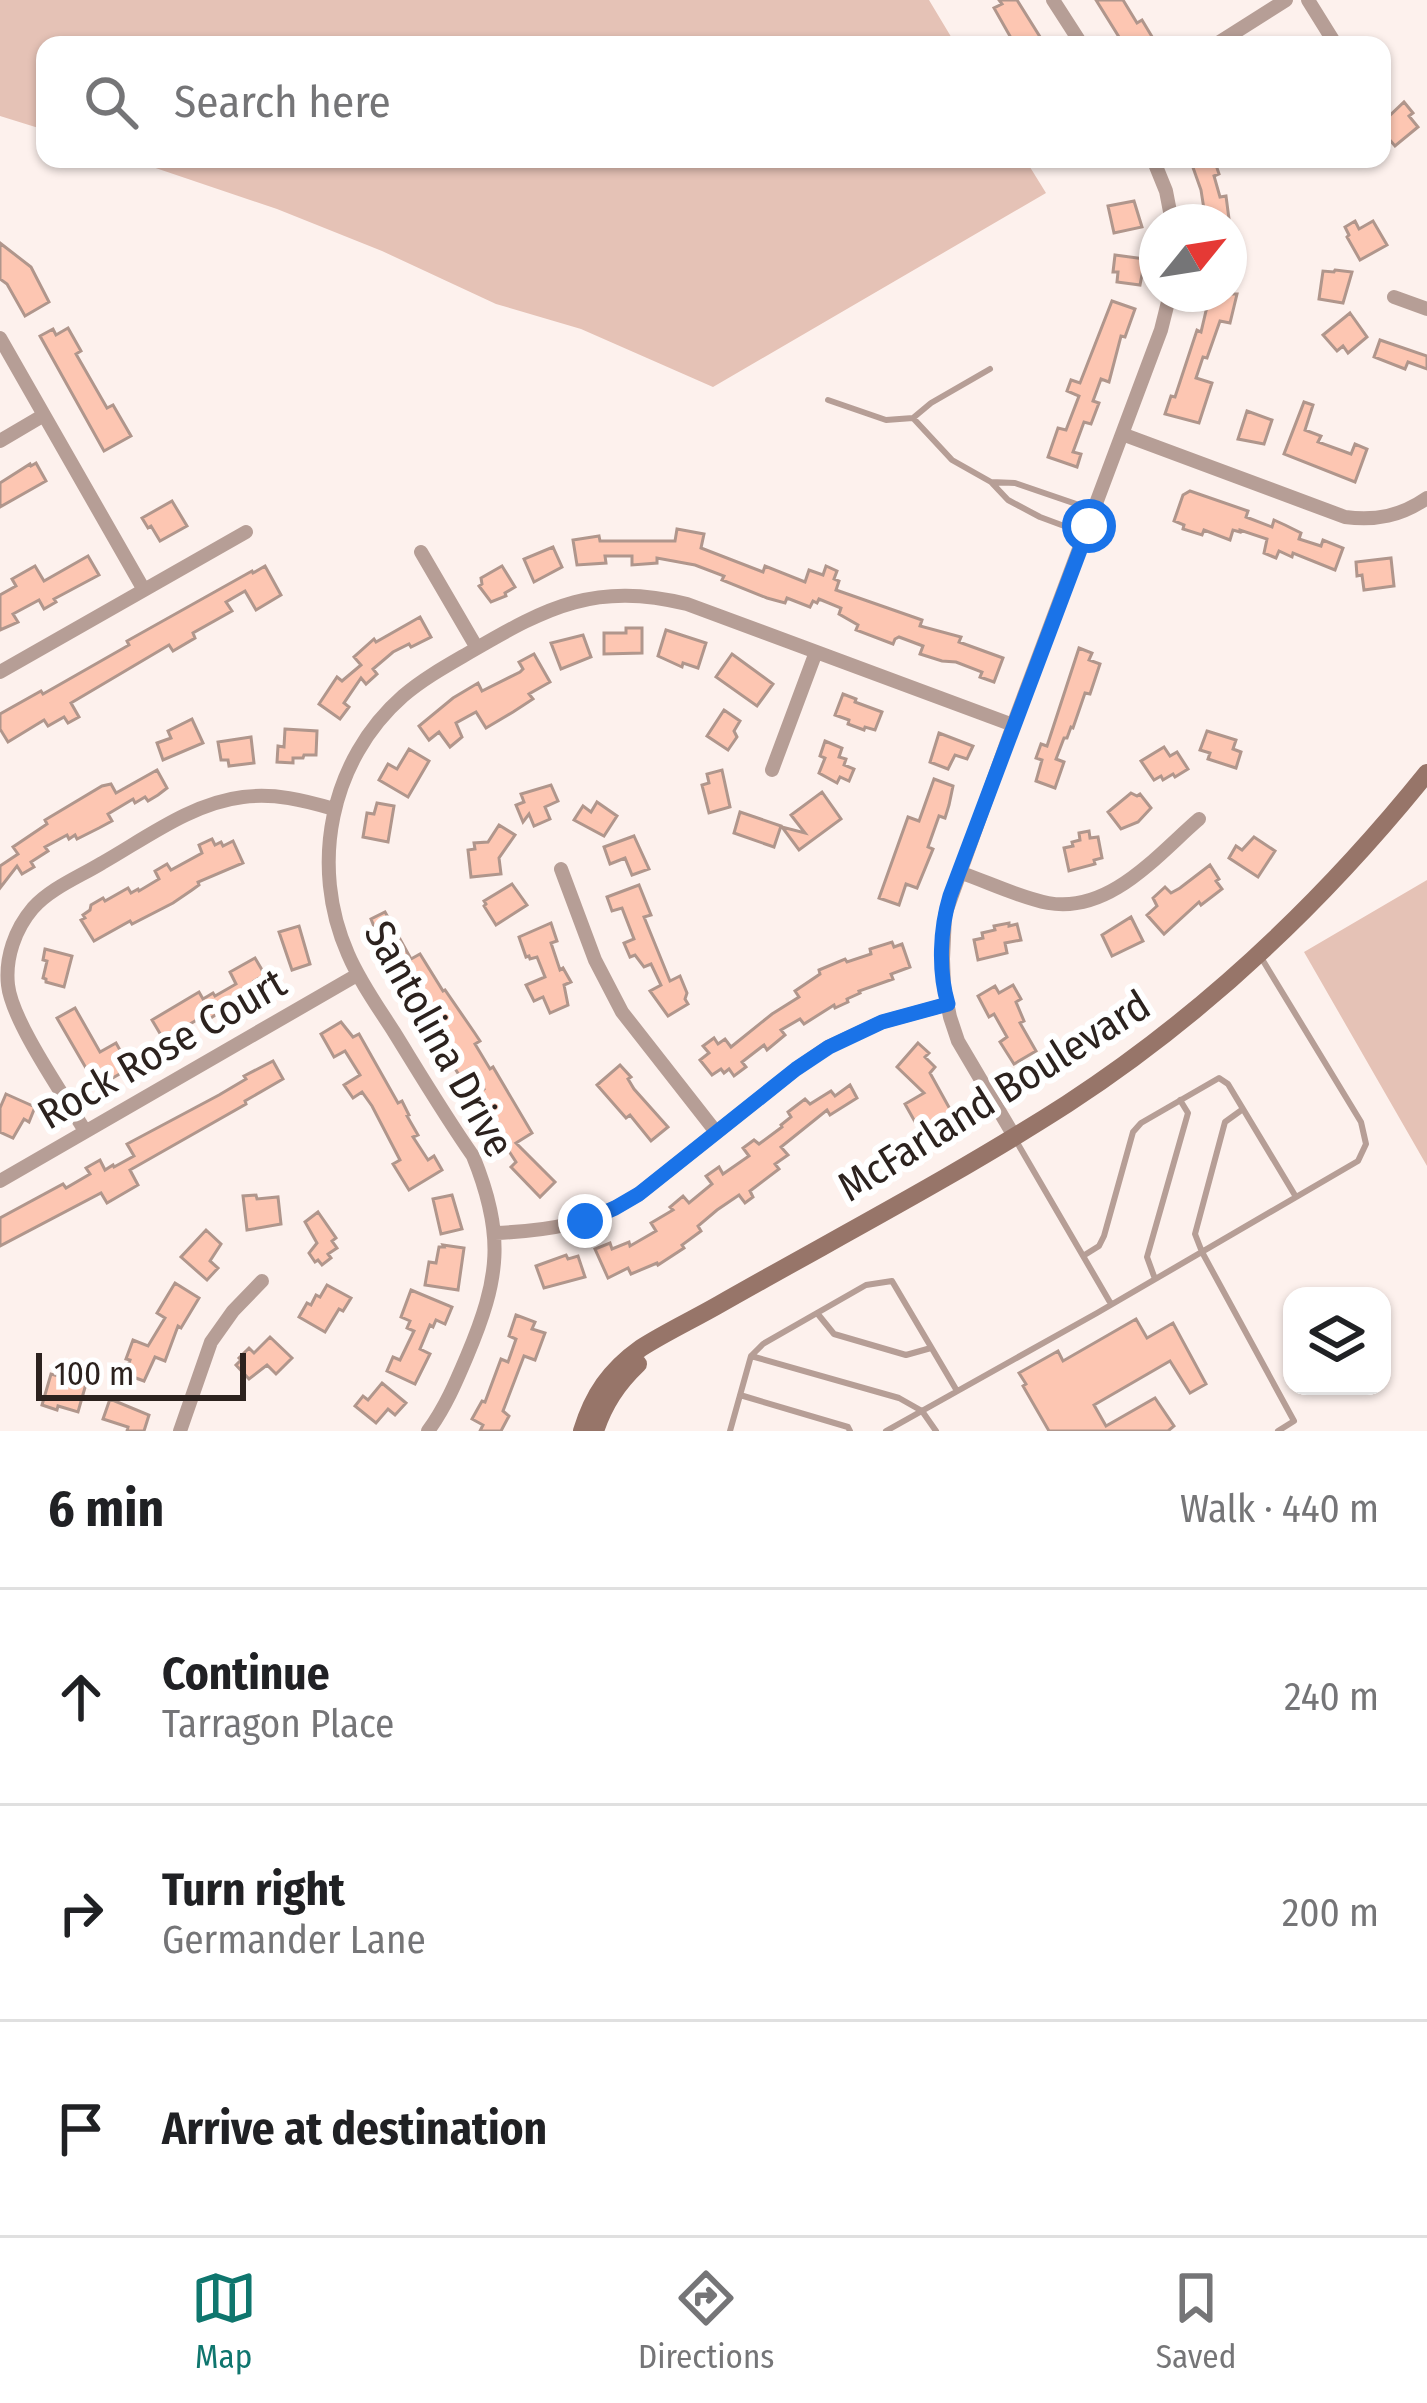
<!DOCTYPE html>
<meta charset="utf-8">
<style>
:root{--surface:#fff;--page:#f2f2f2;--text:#202124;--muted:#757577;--line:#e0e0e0;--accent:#0f766e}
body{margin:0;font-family:"Fira Sans Condensed",sans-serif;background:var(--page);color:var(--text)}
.controls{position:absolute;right:36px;bottom:36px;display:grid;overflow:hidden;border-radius:24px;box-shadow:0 3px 9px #0004}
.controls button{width:108px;height:108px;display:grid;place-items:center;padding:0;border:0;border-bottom:3px solid var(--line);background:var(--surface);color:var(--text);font:60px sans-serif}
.compass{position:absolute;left:1139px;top:204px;width:108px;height:108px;border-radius:50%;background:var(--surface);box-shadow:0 3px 9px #0004;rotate:60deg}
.scale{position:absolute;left:36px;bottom:30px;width:210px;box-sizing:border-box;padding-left:12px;border:6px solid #2c221e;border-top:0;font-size:33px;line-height:42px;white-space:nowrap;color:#2c221e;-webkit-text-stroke:9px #fff;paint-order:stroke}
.stop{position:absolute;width:36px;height:36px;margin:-27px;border:9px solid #1a73e8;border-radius:50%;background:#fff}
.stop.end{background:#1a73e8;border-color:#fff;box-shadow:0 3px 12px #0008}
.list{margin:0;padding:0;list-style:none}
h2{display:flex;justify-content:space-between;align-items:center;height:156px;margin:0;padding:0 48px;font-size:51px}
h2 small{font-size:39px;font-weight:400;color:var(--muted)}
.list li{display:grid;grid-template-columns:78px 1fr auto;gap:36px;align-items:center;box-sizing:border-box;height:216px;padding:0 48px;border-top:3px solid var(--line)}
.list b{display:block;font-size:45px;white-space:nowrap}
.list p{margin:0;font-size:39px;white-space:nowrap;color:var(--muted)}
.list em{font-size:39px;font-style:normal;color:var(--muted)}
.icon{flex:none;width:66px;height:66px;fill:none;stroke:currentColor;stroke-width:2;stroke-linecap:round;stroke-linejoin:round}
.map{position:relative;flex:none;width:1427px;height:1431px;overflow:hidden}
.search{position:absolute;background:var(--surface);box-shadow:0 3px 9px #0004;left:36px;right:36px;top:36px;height:132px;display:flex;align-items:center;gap:30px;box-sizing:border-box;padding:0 42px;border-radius:24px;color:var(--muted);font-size:45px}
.sheet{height:804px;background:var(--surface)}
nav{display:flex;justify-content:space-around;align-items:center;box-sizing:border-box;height:168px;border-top:3px solid var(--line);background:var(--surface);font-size:33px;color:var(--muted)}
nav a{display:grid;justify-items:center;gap:6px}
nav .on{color:var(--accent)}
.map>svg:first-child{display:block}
</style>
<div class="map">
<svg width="1427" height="1431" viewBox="0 0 1427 1431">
<rect width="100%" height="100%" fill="#fdf1ed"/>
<path fill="#e5c2b6" d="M0,0H929L956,45H45V130L0,116Z
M129,159H1025L1046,193L713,387L581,329L496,304L382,251L277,209Z
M1427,880V1166L1304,952Z"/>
<path fill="#fdc6b2" stroke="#b0968c" stroke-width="3" d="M999,0H1017L1042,40L1033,45H1015L994,8L1002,4Z
M1096,0H1123L1137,23L1142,20L1157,45H1124Z
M1404,102L1413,113L1409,116L1418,127L1395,146L1382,131V123Z
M1190,159H1214L1219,174L1214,176L1220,197L1226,196L1229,219L1227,222H1206L1201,190Z
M1134,201L1142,227L1114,233L1108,206Z
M1355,221L1359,229L1373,221L1387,245L1360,260L1347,237L1349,235L1345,227Z
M0,243L31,267L49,302L25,316L7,284L0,279Z
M1115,255L1145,259L1140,285L1117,282L1118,272H1113Z
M1335,270L1352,272L1343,303L1319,299L1323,271L1334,272Z
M1210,294H1237L1230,323L1220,321L1207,358L1203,357L1196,378L1212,383L1199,423L1165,414L1171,396L1175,397L1197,330L1201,332Z
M1112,301L1135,309L1125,337L1121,336L1109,382L1101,379L1093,401L1099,403L1091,424L1084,422L1073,452L1081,454L1077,467L1048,457L1058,428L1066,430L1079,396L1067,391L1071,380L1080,383Z
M1350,313L1367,337L1348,353L1343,346L1337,351L1323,335Z
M68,328L81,351L76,354L107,408L113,405L131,436L104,451L40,336L53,329L56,335Z
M1380,340L1427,356V369L1408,362L1405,369L1374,357Z
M1304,402L1313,405L1305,430L1321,436L1318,442L1351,454L1355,444L1367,449L1355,482L1284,454Z
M1247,411L1272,420L1264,444L1238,439Z
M36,463L46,481L0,507V483L30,464L31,466Z
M1190,491L1248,511L1246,517L1272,527L1274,520L1285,525L1301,533L1299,539L1321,546L1323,540L1343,548L1335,570L1293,553L1292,557L1279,551L1276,558L1264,553L1267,539L1240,530V532L1233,530L1230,540L1204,530L1202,535L1183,529L1184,525L1174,521L1183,495Z
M172,501L187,526L160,541L151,526L148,528L142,518Z
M677,529L704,534L701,548L763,572L765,566L805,582L809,570L823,575L826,566L837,571L834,579L839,581L836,590L922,620L920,626L961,637L959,642L1003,658L994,682L980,677L982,672L956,662L942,661L920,654L923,646L899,637L895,639L893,644L856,630L858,625L839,614L841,608L819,599L817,603L813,601L810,607L787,598L785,603L767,598L722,580L724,576L695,565L657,558V563L632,565V556H605L606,563L577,565L573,540L599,536L600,541H675Z
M553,547L562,567L534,582L524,559Z
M88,556L99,575L54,599L56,602L44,609L39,600L13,614L18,622L0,630V595L16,586L12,579L35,566L44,581Z
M1391,558L1394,586L1364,590L1362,575L1357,576L1356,562Z
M265,566L281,595L256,610L245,591L226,602L232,611L193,633L195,638L173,651L169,645L71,703L79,717L68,723L64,717L48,726L44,720L8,742L0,729V714L41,691L43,694L129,645L127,641L252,571L253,573Z
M502,566L515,587L505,593L506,596L491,602L479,586L482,584L481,578Z
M420,617L431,637L411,647L409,644L393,652L373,669L377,674L366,684L361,678L344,703L349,707L340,719L319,704L337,677L342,681L361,665L354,657L374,639L376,642Z
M626,628H642V653L604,654V633H626Z
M666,630L706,643L698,668L683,663L682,667L658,656Z
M583,635L591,657L561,669L551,643Z
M1079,648L1092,653L1089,660L1100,664L1090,694L1085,693L1073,728L1071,727L1067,738H1064L1056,759L1064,762L1055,788L1036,781L1042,760L1036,758L1041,744L1047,746Z
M534,654L550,682L529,694L533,699L513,712L486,728L476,712L456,723L462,737L450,747L439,732L429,740L419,726L453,698L478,683L482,691L520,672L523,669L519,662Z
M732,654L773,684L757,706L716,677Z
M843,694L856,699L855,702L882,712L875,730L865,727L864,730L848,724L849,720L835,715Z
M724,710L740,721L734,731L737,737L728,750L707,736Z
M192,719L203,743L163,760L157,743L171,738L168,731Z
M285,729L317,731L316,755H304L303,758H293V763L277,762L278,746L284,747Z
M1207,731L1236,740L1233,749L1241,752L1236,768L1208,759L1210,753L1200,750Z
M939,733L973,746L967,759L955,755L948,769L930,762Z
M251,737L254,763L229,766L228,760H221L218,742Z
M825,741L842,748L839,757L846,759L844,765L854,769L849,781L840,777L837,783L819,773L825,758L820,756Z
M1164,747L1170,756L1177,752L1188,769L1175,777L1173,774L1163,780L1161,776L1154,780L1141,761Z
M409,749L429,761L408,797L379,780L388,764L397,769Z
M157,770L167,788L158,795L148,801L145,797L135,803L133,799L108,814L112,821L99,828L77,839L75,835L69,839L67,835L45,847L48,851L31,862L34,867L22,874L17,866L0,888V866L18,854L13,847L47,824L45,820L102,786L111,784L116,793Z
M722,770L730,807L709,813L702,785L709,783L707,774Z
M934,779L953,786L949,805L945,818L939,816L928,847L933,849L917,888L906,884L899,905L879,898L908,817L919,821Z
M551,785L558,801L545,807L550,819L534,826L529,814L523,822L516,805L524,802L521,794Z
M822,792L841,819L799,850L782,827L805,833L791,815Z
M1131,793L1137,796L1140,794L1151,808L1138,822L1121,829L1108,812Z
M597,802L617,816L604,836L574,820L583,806L591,812Z
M377,803L394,806L388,842L363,837L367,813L374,814Z
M740,812L781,826L774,847L734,833Z
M499,825L515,835L499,858L501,874L471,877L468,850L475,849L474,843L488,842Z
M1089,831L1090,838L1098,837L1102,858L1094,860L1095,864L1069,871L1064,848L1073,846L1072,842L1080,840L1079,833Z
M634,836L649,869L632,875L625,858L610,864L604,847Z
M1254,837L1275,851L1258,877L1229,858L1236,846L1242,850Z
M212,839L215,845L221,842L223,846L233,841L243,863L198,882L199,885L192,890L173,903L132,924L130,921L94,941L81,920L85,918L83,915L90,910L91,905L103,898L105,901L128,888L131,893L138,889L139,891L159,879L155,871L167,864L171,870L202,853L199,845Z
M1210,865L1219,879L1216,881L1222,889L1201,905L1199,902L1164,934L1147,915L1157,906L1153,898L1165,887L1171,893L1180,888Z
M512,884L527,905L496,925L484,906L486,904L484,901Z
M639,885L651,915L644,917L670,981L680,976L687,993L685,999L688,1004L668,1016L650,991L661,985L651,964L644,967L635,955L630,957L624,943L634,939L622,908L612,911L607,897Z
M385,912L411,959L420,954L443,991L445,990L474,1032L480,1041L475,1044L490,1069L493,1067L532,1133L516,1143L555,1182L540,1197L511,1167L516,1162L473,1096L484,1089L471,1068L459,1075L451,1062L456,1059L440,1032L435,1035L427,1023L433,1020L429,1014L432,1012L420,994L411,999L402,983L405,982L402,977L407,974L404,970L407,969L395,949L385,954L371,919Z
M1131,917L1143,941L1112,956L1102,935Z
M551,923L557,941L551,943L560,970L563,968L571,982L564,985L568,1005L550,1013L543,997L534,1001L526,985L545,977L537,957L530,959L529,956L526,957L519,937Z
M1009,923V926L1017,924L1021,940L1005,943L1007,953L978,960L974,940L983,938L982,933L995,930L994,926Z
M299,926L310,964L292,970L279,932Z
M892,942L894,947L902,944L910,967L891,974L893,979L859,991L860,993L847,999L848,1002L835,1008L834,1005L804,1024L800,1019L781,1030L785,1035L767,1050L764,1045L742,1062L746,1067L734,1076L729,1069L724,1073L721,1069L712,1075L700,1060L709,1053L703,1046L714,1038L718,1044L725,1039L731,1047L772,1014L799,997L795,991L820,974L819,970L845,959L847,962L871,954L870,949Z
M45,949L72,956L64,987L46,982V979L43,978L47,961L43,960Z
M255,958L265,975L254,981L260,993L247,1000L245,996L203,1023L200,1018L175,1033L179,1040L168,1047L152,1020L199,992L203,999L213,993L215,996L236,984L230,972Z
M1013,985L1021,999L1016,1002L1024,1021L1020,1023L1036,1051L1014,1064L1000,1042L1007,1037L994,1014L989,1017L978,996L995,986L999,993Z
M75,1008L100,1052L116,1043L130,1068L104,1083L97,1071L90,1075L57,1018Z
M341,1022L353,1037L359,1034L398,1103L402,1101L409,1115L407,1116L418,1135L413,1137L428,1160L434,1156L442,1170L409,1190L393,1164L400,1160L372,1106L362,1092L353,1098L344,1085L360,1075L345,1051L334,1057L321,1034Z
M918,1043L929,1053L925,1057L935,1067L930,1073L951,1111L919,1129L905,1104L924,1093L897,1067Z
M273,1061L283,1079L245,1101L246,1104L130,1170L138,1185L107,1203L101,1193L0,1246V1218L63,1184L66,1188L90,1174L86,1168L100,1160L105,1170L113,1165L114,1167L134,1156L127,1144L219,1095L246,1079L244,1076Z
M620,1065L631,1077L628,1079L634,1089L668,1127L651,1141L630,1115L626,1118L597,1085Z
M850,1085L857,1098L830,1115L827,1110L781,1147L788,1155L775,1164L779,1169L750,1191L753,1197L745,1203L739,1195L717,1210L698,1226L701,1231L682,1245L684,1248L658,1265L657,1263L631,1274L628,1268L608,1278L595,1249L610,1243L612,1249L629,1242L630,1246L656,1231L651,1223L673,1210L670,1207L683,1196L689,1203L712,1184L706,1176L719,1167L723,1174L749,1156L743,1148L754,1140L759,1144L782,1127L781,1125L791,1117L788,1112L805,1099L810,1104L831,1091L835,1096Z
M6,1094L35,1107L29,1122L24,1119L13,1138L0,1132V1108Z
M256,1195L257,1199L278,1197L281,1224L247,1230L243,1196Z
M452,1195L462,1229L441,1234L433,1199Z
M318,1212L336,1238L332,1241L337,1248L328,1254L331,1258L322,1265L318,1260L315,1262L309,1253L317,1243L305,1222Z
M206,1230L221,1244L210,1261L218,1268L207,1280L181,1257Z
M443,1245L464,1248L458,1290L425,1285L429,1262L436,1263L439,1247H444Z
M566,1255L568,1259L578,1256L585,1277L544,1288L536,1266Z
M175,1283L199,1298L181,1328L178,1326L165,1361L155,1357L144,1381L125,1374L130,1360L126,1359L133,1340L148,1346L165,1318L157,1313Z
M327,1285L351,1298L343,1311L339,1309L325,1332L299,1317L307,1303L311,1305L316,1295L320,1297Z
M411,1290L452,1307L445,1324L436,1320L433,1327L430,1325L420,1349L430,1354L415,1384L387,1371L393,1357L400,1360L414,1331L407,1328L410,1321L401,1317Z
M516,1315L535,1322L532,1329L545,1333L535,1360L524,1356L503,1411L509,1416L501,1431H480L483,1425L472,1419L482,1401L485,1402L501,1359L508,1362L516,1339L509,1336Z
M1136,1319L1147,1338L1173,1323L1206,1384L1190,1393L1170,1361L1094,1405L1106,1426L1155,1398L1174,1426L1168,1431H1049L1023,1386L1026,1384L1019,1373L1058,1351L1063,1361Z
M270,1337L292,1358L276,1374L267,1365L249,1379L236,1365L241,1360L239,1358L249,1348L254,1353Z
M61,1367L73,1371L70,1379L86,1384L78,1412L58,1406L57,1410L42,1405L51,1374L58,1376Z
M382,1383L406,1403L395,1415L388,1409L376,1423L355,1406L363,1396L368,1400Z
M110,1399L149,1415L144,1431H127L128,1427L103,1419Z"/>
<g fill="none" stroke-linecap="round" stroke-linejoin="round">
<path stroke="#b69e96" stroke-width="6" d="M828,400L886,420L913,418L952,460L991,482L1008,500L1040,517L1083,533
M913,418L931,403L990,369
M991,482L1015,483L1091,509
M1243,1109L1225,1122L1195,1234L1202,1252L1294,1421L1278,1431
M1015,1139L1111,1304
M1083,1256L1099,1246L1104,1236L1133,1132L1141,1123L1219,1078L1228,1084L1296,1197
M1155,1279L1147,1257L1188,1113L1180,1100
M817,1313L834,1334L906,1355L931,1348
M751,1356L899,1398L922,1411L936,1431
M740,1395L848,1427L850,1431
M730,1431L751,1356L763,1344L866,1285L892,1281L957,1391
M886,1431L1097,1313L1358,1161L1366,1144L1361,1122L1262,959"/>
<path stroke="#b69e96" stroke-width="14" d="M1053,0L1082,45
M1308,0L1336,45
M1215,45L1286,0
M1153,159L1166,191L1172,222
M1394,297L1427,309
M0,338L144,590
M1122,434L1345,517C1376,521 1401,516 1427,498
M0,441L44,415
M421,552L477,648
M0,672L246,532
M772,770L816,652
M561,869L595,960L622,1012L716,1132
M959,872C988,882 1018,897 1048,903C1110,914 1157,855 1199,819
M85,1131C65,1097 12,1022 8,985C5,958 15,929 33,908C51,888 79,877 102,863C146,838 192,803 243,797C275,793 303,800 334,809
M1014,1136L958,1041L950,1017L944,987L943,959L945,915L1013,725L1161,330L1170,294
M0,1181L357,975
M495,1233C548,1231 593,1224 639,1194L796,1069L828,1047L882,1022L948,1004
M180,1431L211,1342L233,1311L262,1281
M428,1431C445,1408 456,1382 467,1356C500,1278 505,1235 473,1156C445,1116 420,1074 394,1032C378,1007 360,982 348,954C309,866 330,760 403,696C424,678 448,665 472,651C549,606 596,582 687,604L1013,725"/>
<path stroke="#977569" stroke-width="18" d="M582,1431C593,1395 610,1370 641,1348C666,1332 694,1319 720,1304C836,1238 955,1176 1067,1104C1205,1014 1324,901 1427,773
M595,1431C604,1404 617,1384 638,1364"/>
</g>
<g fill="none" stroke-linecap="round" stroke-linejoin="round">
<path stroke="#1a73e8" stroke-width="15" d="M585,1221L615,1208L639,1194L796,1069L829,1047L882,1022L948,1004C938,970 940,929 950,896L1089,526"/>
</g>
<g text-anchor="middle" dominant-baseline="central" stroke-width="12" stroke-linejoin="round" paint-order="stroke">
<g font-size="42" fill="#2c221e" stroke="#fff">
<text transform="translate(439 1039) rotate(61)">Santolina Drive</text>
<text transform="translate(162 1049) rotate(-30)">Rock Rose Court</text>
<text transform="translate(994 1096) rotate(-32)">McFarland Boulevard</text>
</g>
</g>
</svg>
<div class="controls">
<button><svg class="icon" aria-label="layers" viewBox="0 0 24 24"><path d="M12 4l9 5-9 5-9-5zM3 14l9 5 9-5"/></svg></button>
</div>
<svg class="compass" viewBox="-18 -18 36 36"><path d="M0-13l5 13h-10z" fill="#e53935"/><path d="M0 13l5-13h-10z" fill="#757577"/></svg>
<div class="scale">100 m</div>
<div class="stop" style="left:1089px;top:526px"></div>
<div class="stop end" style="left:585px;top:1221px"></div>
<div class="search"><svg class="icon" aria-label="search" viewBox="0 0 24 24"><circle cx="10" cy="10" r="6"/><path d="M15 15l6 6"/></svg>Search here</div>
</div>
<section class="sheet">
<h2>6 min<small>Walk · 440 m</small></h2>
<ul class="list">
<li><svg class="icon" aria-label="ahead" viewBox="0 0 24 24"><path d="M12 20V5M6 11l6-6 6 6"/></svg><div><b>Continue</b><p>Tarragon Place</p></div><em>240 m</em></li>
<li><svg class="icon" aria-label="right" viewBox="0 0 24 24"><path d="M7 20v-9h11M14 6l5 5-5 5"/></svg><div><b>Turn right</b><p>Germander Lane</p></div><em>200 m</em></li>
<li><svg class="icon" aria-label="arrive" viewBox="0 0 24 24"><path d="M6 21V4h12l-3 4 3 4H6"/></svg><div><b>Arrive at destination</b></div></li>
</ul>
</section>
<nav>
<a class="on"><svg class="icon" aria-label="map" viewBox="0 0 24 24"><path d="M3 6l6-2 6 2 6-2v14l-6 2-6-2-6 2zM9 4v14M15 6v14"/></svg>Map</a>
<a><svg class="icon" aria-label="directions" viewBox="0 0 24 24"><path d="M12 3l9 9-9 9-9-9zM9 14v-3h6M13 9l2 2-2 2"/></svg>Directions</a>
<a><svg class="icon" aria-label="saved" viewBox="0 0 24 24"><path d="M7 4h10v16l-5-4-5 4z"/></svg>Saved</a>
</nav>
